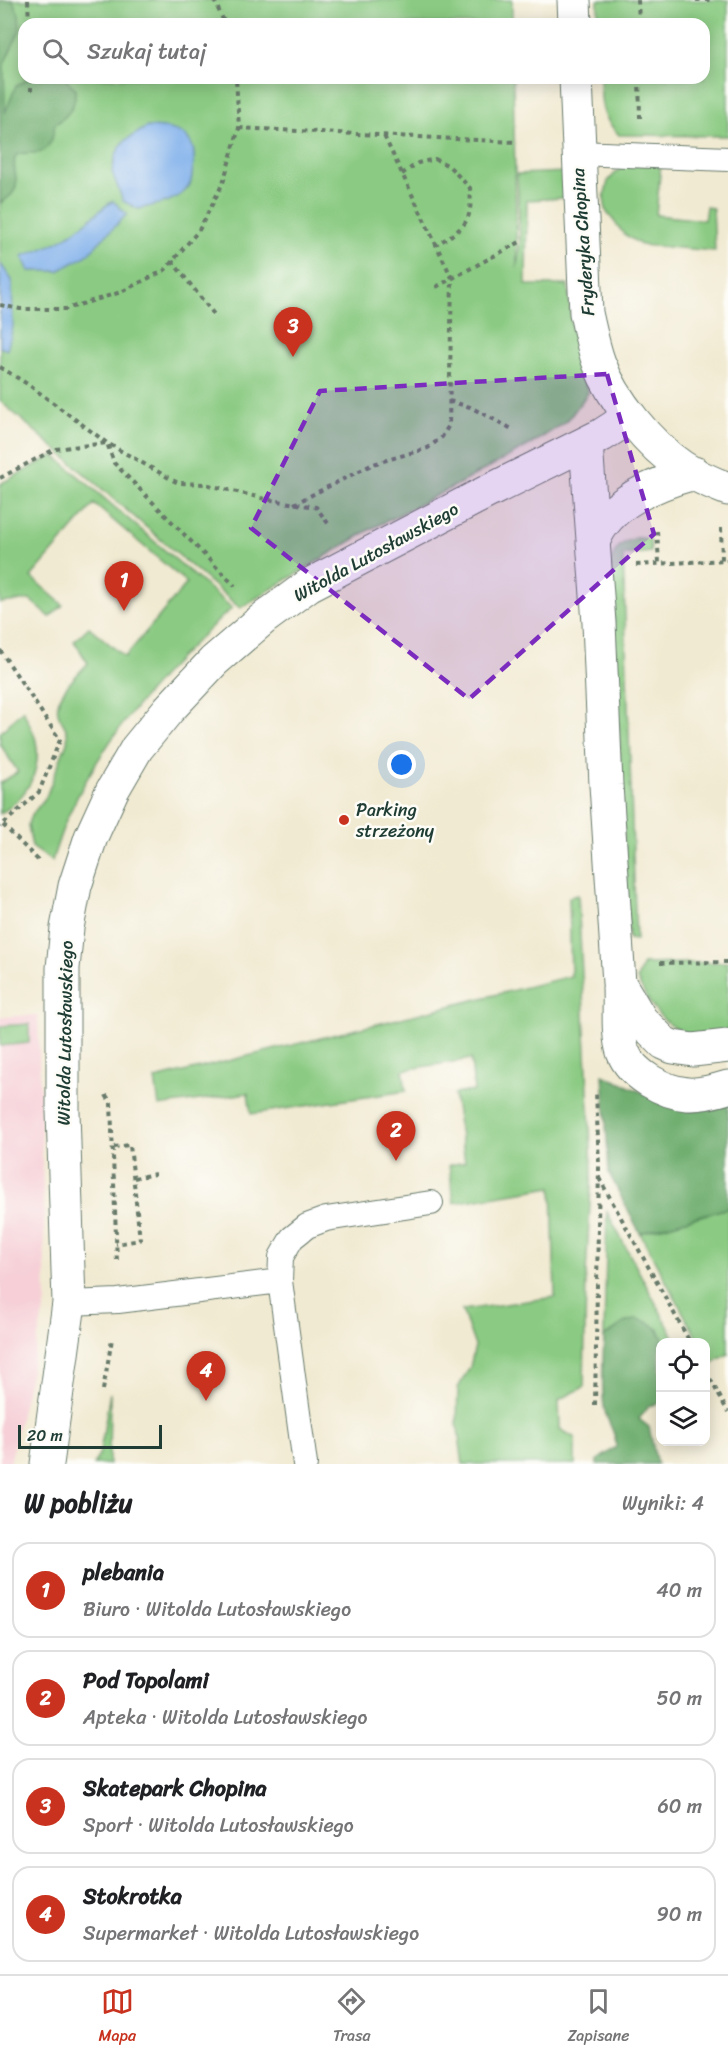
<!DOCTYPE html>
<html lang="pl">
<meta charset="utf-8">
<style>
:root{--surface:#fff;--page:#f6f6f6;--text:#202124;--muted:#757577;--line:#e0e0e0;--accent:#c8321e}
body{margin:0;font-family:Sriracha,sans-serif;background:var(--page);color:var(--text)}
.controls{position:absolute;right:18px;bottom:18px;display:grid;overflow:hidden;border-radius:12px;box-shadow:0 3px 15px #0003}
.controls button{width:54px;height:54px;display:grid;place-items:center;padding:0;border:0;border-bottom:2px solid var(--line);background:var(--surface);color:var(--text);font:30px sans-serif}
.scale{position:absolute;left:18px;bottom:15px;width:144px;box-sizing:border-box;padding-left:6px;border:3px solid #1f3d34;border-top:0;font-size:16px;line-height:21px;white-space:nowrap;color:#1f3d34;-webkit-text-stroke:4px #fdfcf7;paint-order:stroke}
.you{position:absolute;left:402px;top:765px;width:21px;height:21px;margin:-15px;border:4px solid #fff;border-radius:50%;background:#1a73e8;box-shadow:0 0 0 9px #1a73e833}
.badge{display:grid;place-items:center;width:39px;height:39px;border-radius:50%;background:var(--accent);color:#fff;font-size:20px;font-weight:700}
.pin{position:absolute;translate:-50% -50px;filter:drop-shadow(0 2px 3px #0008)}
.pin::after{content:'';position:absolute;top:32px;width:21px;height:18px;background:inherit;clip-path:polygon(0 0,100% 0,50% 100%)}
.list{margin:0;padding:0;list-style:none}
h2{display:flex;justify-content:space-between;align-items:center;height:78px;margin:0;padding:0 24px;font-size:26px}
h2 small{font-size:20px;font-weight:400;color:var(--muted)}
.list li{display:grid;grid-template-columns:39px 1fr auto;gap:18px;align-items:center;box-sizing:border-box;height:96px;margin:0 12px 12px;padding:0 12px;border:2px solid var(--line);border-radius:18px}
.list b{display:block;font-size:22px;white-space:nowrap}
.list p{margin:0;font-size:20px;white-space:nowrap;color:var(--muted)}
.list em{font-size:20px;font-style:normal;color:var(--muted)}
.icon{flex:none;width:33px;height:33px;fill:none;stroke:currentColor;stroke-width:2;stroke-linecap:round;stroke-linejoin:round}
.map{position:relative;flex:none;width:728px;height:1464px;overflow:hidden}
.search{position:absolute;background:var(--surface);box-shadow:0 3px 15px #0003;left:18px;right:18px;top:18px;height:66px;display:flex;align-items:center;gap:15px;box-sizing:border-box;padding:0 21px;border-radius:18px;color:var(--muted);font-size:22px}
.sheet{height:510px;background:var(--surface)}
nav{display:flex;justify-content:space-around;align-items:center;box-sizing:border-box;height:84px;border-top:2px solid var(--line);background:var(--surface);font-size:16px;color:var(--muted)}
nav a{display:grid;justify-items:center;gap:3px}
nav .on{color:var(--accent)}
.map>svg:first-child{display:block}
</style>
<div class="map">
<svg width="728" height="1464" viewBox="0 0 728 1464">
<rect width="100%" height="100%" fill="#fdfcf7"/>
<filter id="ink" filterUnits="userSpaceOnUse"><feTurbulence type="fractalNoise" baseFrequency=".0167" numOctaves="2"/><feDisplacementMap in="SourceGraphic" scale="12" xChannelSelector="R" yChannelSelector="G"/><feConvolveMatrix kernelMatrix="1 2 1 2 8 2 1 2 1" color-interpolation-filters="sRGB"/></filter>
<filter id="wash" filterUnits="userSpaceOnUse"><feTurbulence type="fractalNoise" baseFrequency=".008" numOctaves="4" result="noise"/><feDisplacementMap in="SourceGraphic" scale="24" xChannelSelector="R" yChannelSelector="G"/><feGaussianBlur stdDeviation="1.35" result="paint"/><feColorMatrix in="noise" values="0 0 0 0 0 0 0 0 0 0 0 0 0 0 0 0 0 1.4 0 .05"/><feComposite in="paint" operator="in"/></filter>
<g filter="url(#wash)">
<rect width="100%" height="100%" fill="#f1ead2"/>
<path fill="#f6cfd7" d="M38,1015L46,1301L10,1464H0V1017Z"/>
<path fill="#8aca82" stroke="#54845b" stroke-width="1.5" d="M0,0H512V24H24V78H513L517,268L520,242L517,174L567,172L565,198L527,200L526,285H568L572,332L588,393L567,421L533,443L453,487L369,530L240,608L0,401Z
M598,0H728V136L619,135C600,115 601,104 600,78H704V24H598Z
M661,164L656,215L704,220L706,207L713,208L715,251L641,245L624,234L606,211L604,198L608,181L622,166Z
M54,455L232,608C166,667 107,731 69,814C62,829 57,845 52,861L32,847L28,825L30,817L46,797L67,742C69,730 64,726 59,716C51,697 77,676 88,663L74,641L89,627L125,657L187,583L94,504L31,577L63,605L50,617L30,600L0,603V484Z
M637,538L650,539L651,552L623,555L636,940L629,939L611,564C613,549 622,541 637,538Z
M23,710C27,720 34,731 36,741C42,773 26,798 0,814V783L18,772L0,744V733Z
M578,895L592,1169L586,1274L584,1387L559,1400L560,1429L575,1438V1464H463L457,1423L458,1388L470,1367L475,1346L462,1310L555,1297L552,1187L454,1203L449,1165L465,1162L454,1094L474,1091L471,1059L403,1070L406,1091L251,1114L248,1093L159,1106L155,1079L571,976L569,897Z
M728,962V1029C681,1047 655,1019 637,979L643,964Z
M29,1024V1043L0,1046V1026Z
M728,1208V1354L711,1364L706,1354V1342H699L640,1233Z
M607,1212L676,1341L675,1342H664L659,1329L624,1323L604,1337Z
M110,1393L109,1464H94L100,1452Z"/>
<path fill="#6fae70" stroke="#477652" stroke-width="1.5" d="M11,0L13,1L19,14L20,30L4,64L5,113L16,86L30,78H63L75,88C77,105 69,116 55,124C53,137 50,153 35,153C27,153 23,152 16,155C8,173 30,187 0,203V1Z
M603,1075L655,1098L728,1104V1208L640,1233L609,1173Z
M636,1319C653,1322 658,1327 664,1342H660V1403L648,1406L639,1419L649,1427L657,1464H597L598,1460L616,1447C617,1432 606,1422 604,1407C601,1384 603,1360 604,1337L624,1323Z"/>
<path fill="#80b0eb" stroke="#507690" stroke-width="1.5" d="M147,127C175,127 200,133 193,168C192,173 192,182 189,186C178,202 155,205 138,209L123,201L112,172L116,154L124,141Z
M113,201L127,214L86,256L58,271H29L22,256C43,249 61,242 79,228C91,219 100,209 113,201Z
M0,263L12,280L13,327L7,350L0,347Z"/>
</g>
<g filter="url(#ink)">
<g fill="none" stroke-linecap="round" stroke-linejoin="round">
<defs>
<path id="lane" d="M578,153L728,159
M280,1281L281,1257L292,1238L307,1226L326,1219L431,1203
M69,1303L118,1301L280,1281L305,1464"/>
<path id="street" d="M574,0L575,24
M576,78L586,313C590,330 593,347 599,363C613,400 649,445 682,467C696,476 712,483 728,489
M586,443L599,623L606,785L619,983L641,1020L664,1043L673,1047L693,1050L728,1046
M593,543C606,503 657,483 694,473
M619,988C620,1008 617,1033 623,1052C632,1075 664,1092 687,1094C701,1095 715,1091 728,1087
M47,1464L69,1303L63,1111V968L67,928L75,886L91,837L112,791L137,748L169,709L214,661L264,618L309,585L485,493L602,435L616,426L628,414"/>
</defs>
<use href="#lane" stroke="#687a6b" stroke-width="26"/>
<use href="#street" stroke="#687a6b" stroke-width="35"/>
<path stroke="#687a6b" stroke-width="4" stroke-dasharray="4.5 4.5" stroke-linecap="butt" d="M28,0L29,24
M214,0L225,24
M638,0L639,24
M696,0H712
M31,78V91
M639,78L640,118
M239,128L516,142
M402,174L418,163L435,159L449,166L470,188C473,223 465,227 436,245
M172,261L216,317
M436,287L520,242
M0,305L20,309H66L121,292L165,270L199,230L223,183L239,128L236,78
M0,367L29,385L107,443L178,483L205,484L265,499L316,507L330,526
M449,401L470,407L514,430
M0,478L55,449L107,443L114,463L235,586
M294,504L373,464L428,448L442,437L449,425L452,278L384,136
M721,528L722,560
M657,531L659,563
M636,565L728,560
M0,650L60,740L39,792L0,827
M3,825L40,862
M660,963L728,962
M106,1095L111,1103L117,1263
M114,1147L130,1145L140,1240L116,1244
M134,1178L155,1174
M599,1178L690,1342
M706,1371L728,1412
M103,1390L112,1339
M595,1405L599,1166L596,1091"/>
<use href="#lane" stroke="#fff" stroke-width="24"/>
<use href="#street" stroke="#fff" stroke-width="33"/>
</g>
</g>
<path fill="#7b2cbf" fill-opacity="0.2" stroke="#7b2cbf" stroke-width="4.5" stroke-dasharray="12 8" stroke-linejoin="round" d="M607,374L654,534L469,699L251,528L320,391Z"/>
<circle fill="#c8321e" stroke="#fdfcf7" stroke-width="2" cx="344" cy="820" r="6"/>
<g text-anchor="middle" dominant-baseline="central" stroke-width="5" stroke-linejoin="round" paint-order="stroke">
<g font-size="18" fill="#1f3d34" stroke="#fdfcf7">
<text transform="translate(583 242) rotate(-94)">Fryderyka Chopina</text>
<text transform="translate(376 552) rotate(-29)">Witolda Lutosławskiego</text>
<text transform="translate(65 1033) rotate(-89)">Witolda Lutosławskiego</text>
</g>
<g font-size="18" fill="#1f3d34" stroke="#fdfcf7" text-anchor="start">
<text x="356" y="810">Parking<tspan x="356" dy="21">strzeżony</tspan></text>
</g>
</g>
</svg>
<div class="controls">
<button><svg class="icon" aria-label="locate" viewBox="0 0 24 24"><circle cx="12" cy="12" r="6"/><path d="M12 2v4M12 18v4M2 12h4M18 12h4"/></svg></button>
<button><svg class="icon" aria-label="layers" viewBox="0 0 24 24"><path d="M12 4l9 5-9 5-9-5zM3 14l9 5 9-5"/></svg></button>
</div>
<div class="scale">20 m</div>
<div class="you"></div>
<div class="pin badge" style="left:124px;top:611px">1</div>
<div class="pin badge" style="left:396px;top:1161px">2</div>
<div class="pin badge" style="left:293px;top:357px">3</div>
<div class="pin badge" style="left:206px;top:1401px">4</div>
<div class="search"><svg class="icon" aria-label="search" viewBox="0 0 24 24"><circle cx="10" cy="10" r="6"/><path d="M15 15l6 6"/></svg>Szukaj tutaj</div>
</div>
<section class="sheet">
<h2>W pobliżu<small>Wyniki: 4</small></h2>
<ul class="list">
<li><span class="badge">1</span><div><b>plebania</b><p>Biuro · Witolda Lutosławskiego</p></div><em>40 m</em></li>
<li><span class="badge">2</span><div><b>Pod Topolami</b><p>Apteka · Witolda Lutosławskiego</p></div><em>50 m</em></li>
<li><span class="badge">3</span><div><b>Skatepark Chopina</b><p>Sport · Witolda Lutosławskiego</p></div><em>60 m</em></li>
<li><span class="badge">4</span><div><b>Stokrotka</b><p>Supermarket · Witolda Lutosławskiego</p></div><em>90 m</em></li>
</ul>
</section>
<nav>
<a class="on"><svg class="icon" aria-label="map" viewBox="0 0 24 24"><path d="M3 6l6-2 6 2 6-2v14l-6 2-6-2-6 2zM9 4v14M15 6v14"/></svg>Mapa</a>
<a><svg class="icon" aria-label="directions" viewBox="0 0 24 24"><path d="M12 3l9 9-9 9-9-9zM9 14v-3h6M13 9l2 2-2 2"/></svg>Trasa</a>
<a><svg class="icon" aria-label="saved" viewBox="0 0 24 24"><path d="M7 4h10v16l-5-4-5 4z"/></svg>Zapisane</a>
</nav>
